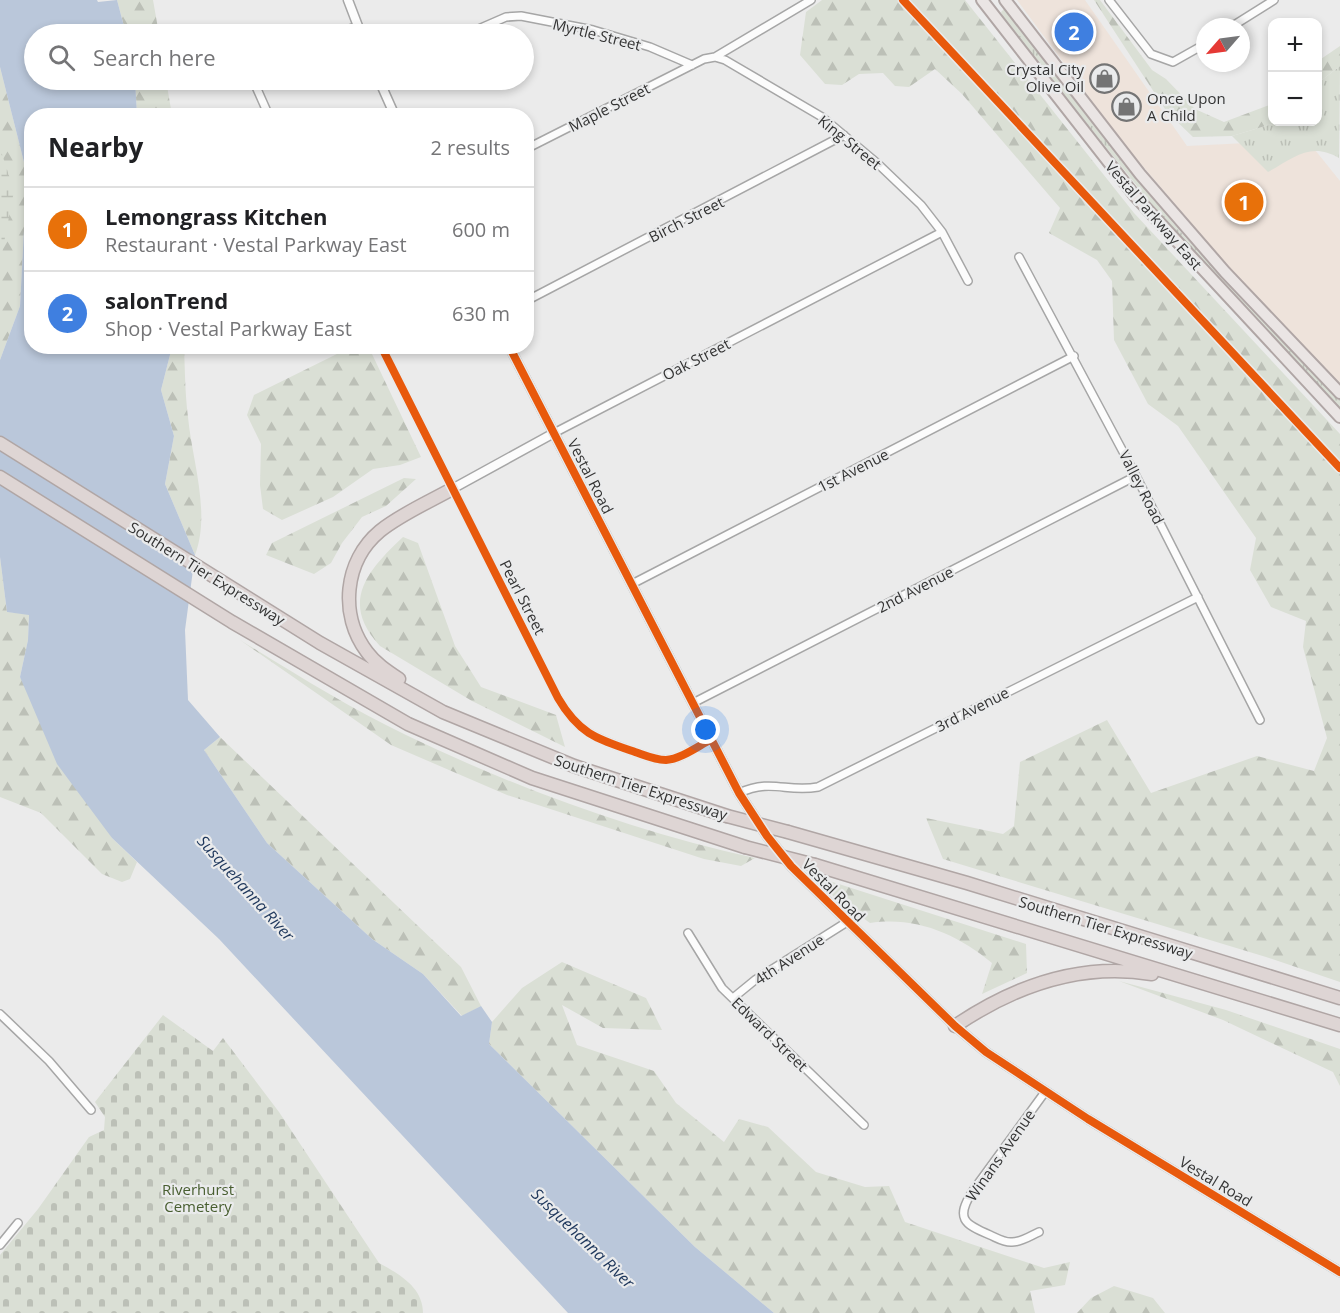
<!DOCTYPE html>
<meta charset="utf-8">
<style>
:root{--surface:#fff;--page:#f6f6f6;--text:#202124;--muted:#757577;--line:#e0e0e0;--accent:#1a73e8}
body{margin:0;font-family:"Open Sans",sans-serif;background:var(--page);color:var(--text)}
.controls{position:absolute;right:18px;top:18px;display:grid;overflow:hidden;border-radius:12px;box-shadow:0 3px 9px #0003}
.controls button{width:54px;height:54px;display:grid;place-items:center;padding:0;border:0;border-bottom:2px solid var(--line);background:var(--surface);color:var(--text);font:30px sans-serif}
.compass{position:absolute;left:1196px;top:18px;width:54px;height:54px;border-radius:50%;background:var(--surface);box-shadow:0 3px 9px #0003;rotate:242deg}
.you{position:absolute;left:706px;top:730px;width:21px;height:21px;margin:-15px;border:4px solid #fff;border-radius:50%;background:#1a73e8;box-shadow:0 0 0 9px #1a73e833}
.badge{display:grid;place-items:center;width:39px;height:39px;border-radius:50%;background:var(--accent);color:#fff;font-size:20px;font-weight:700}
.pin{position:absolute;translate:-50% -50%;border:3px solid #fff;box-shadow:0 2px 6px #0006}
.list{margin:0;padding:0;list-style:none}
h2{display:flex;justify-content:space-between;align-items:center;height:78px;margin:0;padding:0 24px;font-size:26px}
h2 small{font-size:20px;font-weight:400;color:var(--muted)}
.list li{display:grid;grid-template-columns:39px 1fr auto;gap:18px;align-items:center;box-sizing:border-box;height:84px;padding:0 24px;border-top:2px solid var(--line)}
.list b{display:block;font-size:22px;white-space:nowrap}
.list p{margin:0;font-size:20px;white-space:nowrap;color:var(--muted)}
.list em{font-size:20px;font-style:normal;color:var(--muted)}
.icon{flex:none;width:33px;height:33px;fill:none;stroke:currentColor;stroke-width:2;stroke-linecap:round;stroke-linejoin:round}
.map{position:relative;flex:none;width:1340px;height:1313px;overflow:hidden}
.search{position:absolute;background:var(--surface);box-shadow:0 3px 9px #0003;left:24px;top:24px;width:510px;height:66px;display:flex;align-items:center;gap:15px;box-sizing:border-box;padding:0 21px;border-radius:33px;color:var(--muted);font-size:22px}
.panel{position:absolute;background:var(--surface);box-shadow:0 3px 9px #0003;left:24px;top:108px;width:510px;height:246px;border-radius:24px}
.map>svg:first-child{display:block}
</style>
<div class="map">
<svg width="1340" height="1313" viewBox="0 0 1340 1313">
<defs>
<pattern id="grass-tufts" width="24" height="20" patternUnits="userSpaceOnUse" patternTransform="scale(1.5)"><rect width="24" height="20" fill="#dadfd5"/><path d="M3 7l-1-3M5 7V3M7 7l1-3M15 17l-1-3M17 17v-4M19 17l1-3" fill="none" stroke="#bcc0b7"/></pattern>
<pattern id="forest-firs" width="22" height="20" patternUnits="userSpaceOnUse" patternTransform="scale(1.5)"><rect width="22" height="20" fill="#dadfd5"/><path d="M5 1l3.5 6h-7zM16 11l3.5 6h-7z" fill="#bcc0b7"/></pattern>
<pattern id="wetland-marsh" width="20" height="14" patternUnits="userSpaceOnUse" patternTransform="scale(1.5)"><rect width="20" height="14" fill="#dadfd5"/><path d="M1 5h8M5 5V1M11 12h8M15 12V8" fill="none" stroke="#bcc0b7"/></pattern>
<pattern id="cemetery-stones" width="16" height="16" patternUnits="userSpaceOnUse" patternTransform="scale(1.5)"><rect width="16" height="16" fill="#dadfd5"/><path d="M2 7V4a2 2 0 0 1 4 0v3zM10 15v-3a2 2 0 0 1 4 0v3z" fill="#bcc0b7"/></pattern>
</defs>
<rect width="100%" height="100%" fill="#ebebeb"/>
<path fill="#eee3db" d="M1017,0H1085L1187,146L1307,140L1340,181V383L1232,271L1123,143Z"/>
<path fill="url(#grass-tufts)" d="M1004,9L1128,170L1185,237L1340,400V410L1169,226L1004,20L1001,12Z
M1340,66L1339,158C1311,141 1293,158 1268,172L1232,136L1279,122H1318V83Z"/>
<path fill="url(#forest-firs)" d="M117,0H153L159,34H126Z
M822,0H965L1134,213L1340,434V982L1266,957L943,859L926,818L1003,834L1014,826L1020,762L1107,720L1151,793L1257,756L1314,771L1327,738L1303,647L1306,621L1271,607L1250,570L1256,538L1178,426L1148,404L1114,340L1112,281L1097,260L1049,233L1060,208L962,94L935,69L909,87L895,86L883,73L859,74L842,85L825,84L800,55L806,12Z
M1094,0H1100L1152,70L1166,79L1195,109L1224,122L1272,104V122H1279L1232,136L1193,137L1167,112Z
M1340,46V66L1318,83V61Z
M0,67L27,174L20,306L0,360Z
M135,80H166L172,115H137Z
M172,347H184C185,370 185,393 188,417C192,460 211,513 195,555L165,484L174,436L161,390Z
M345,350L372,354L421,457L400,465L373,469L333,497L282,520L263,509L260,485L261,444L247,415L254,395Z
M404,478L416,479L386,506L362,517L342,543L331,563L314,574L266,555L272,543Z
M403,537L418,543L455,646L481,687L556,715L565,747L472,701L380,646C339,602 368,570 403,537Z
M0,557L7,612L29,614L28,640L20,677L112,838L137,862L130,879L122,882L102,874L41,813L0,797Z
M240,640C294,673 349,708 406,735C516,788 635,832 755,858L741,866L704,859L507,795L391,745Z
M220,737L461,967L481,1006L462,1016L423,974L372,939L267,843L204,750Z
M817,877L1026,944L1027,973L982,994L992,963C957,934 916,916 870,923L834,897Z
M562,962L646,998L662,1030L603,1028L562,1005L577,1045L654,1071L676,1103L724,1142L739,1119L768,1127L816,1172L865,1187L889,1186L905,1222L1044,1268L1070,1262L1065,1285L1030,1291L1035,1313H774L695,1247L489,1044L492,1022L522,988Z
M1119,981L1226,1010L1340,1049V1086L1333,1072L1223,1020Z
M1114,1286L1153,1298L1165,1313H1077L1091,1298Z"/>
<path fill="url(#wetland-marsh)" d="M0,148L14,191L0,263Z"/>
<path fill="url(#cemetery-stones)" d="M163,1015L213,1051L223,1038L279,1112L379,1263C399,1274 423,1287 423,1313H0V1255L38,1209L89,1137L104,1130L105,1117L95,1102Z"/>
<path fill="#bac7da" d="M0,0H97L98,2L117,0L126,34H34V80H135L137,115L32,116V346L172,347L161,390L174,436L165,484L195,555L185,630L188,700L220,737L204,750L267,843L372,939L423,974L461,1016L481,1006L492,1022L489,1044L695,1247L774,1313H568L219,939L112,838L57,764L20,677L28,640L29,615L7,612L0,557V360L20,306L27,174L0,67Z"/>
<g fill="none" stroke-linecap="round" stroke-linejoin="round">
<defs>
<path id="minor" d="M1109,0L1151,54L1173,62L1205,44
M1231,27L1274,0
M336,34L358,26
M467,34L506,17L521,16L593,30L650,47L692,65
M715,57L811,0
M253,80L269,116
M526,149L704,59L715,57L725,60L822,117L877,163L921,205L942,232L968,281
M1019,257L1136,476L1260,720
M526,301L844,135
M381,346L558,698C579,734 597,739 635,752C644,755 655,760 666,760C681,759 698,746 712,739
M554,433L942,232
M632,584L1074,356
M693,703L1136,476
M739,793C773,778 786,793 818,787L1198,597
M688,933L722,988L864,1125
M733,998L755,980L847,922
M0,1014L49,1061L91,1110
M1039,1232C1030,1236 1022,1242 1012,1242C1005,1243 997,1238 990,1235C963,1224 956,1218 972,1192L1045,1092
M0,1245L18,1223"/>
<path id="tertiary" d="M348,0L361,34
M379,80L395,116
M509,346L739,793L767,836L791,866L955,1026L986,1052L1088,1119L1340,1272
M452,489L554,433"/>
<path id="primary" d="M982,0L1135,196L1340,417
M1005,0L1140,174L1225,272L1340,393"/>
<path id="motorway" d="M0,443L320,643L443,712L574,766L727,816
M0,477L232,622L408,724L532,778L745,847
M399,679C387,671 375,663 367,652C339,615 344,561 380,531C401,514 429,502 452,489
M788,832L967,883L1340,998
M815,865L1340,1025
M955,1026C1014,986 1080,962 1152,974"/>
</defs>
<use href="#minor" stroke="#a6a6a6" stroke-width="10"/>
<use href="#tertiary" stroke="#a6a6a6" stroke-width="11"/>
<use href="#primary" stroke="#b0a6a5" stroke-width="14"/>
<use href="#motorway" stroke="#b0a6a5" stroke-width="15"/>
<use href="#minor" stroke="#fcfcfc" stroke-width="7"/>
<use href="#tertiary" stroke="#fcfcfc" stroke-width="8"/>
<use href="#primary" stroke="#eae5e4" stroke-width="10"/>
<use href="#motorway" stroke="#ded5d4" stroke-width="12"/>
<defs>
<path id="motorway-bridge" d="M727,816L788,832
M745,847L815,865"/>
</defs>
<use href="#motorway-bridge" stroke="#b0a6a5" stroke-width="15" stroke-linecap="butt"/>
<use href="#motorway-bridge" stroke="#ded5d4" stroke-width="12"/>
<defs>
<path id="cycleway" d="M903,0L1340,468
M381,346L558,698C579,734 597,739 635,752C644,755 655,760 666,760C681,759 698,746 712,739
M509,346L739,793L767,836L791,866L955,1026L986,1052L1088,1119L1340,1272"/>
</defs>
<use href="#cycleway" stroke="#eaebec" stroke-width="11"/>
<use href="#cycleway" stroke="#e8590c" stroke-width="8"/>
</g>
<defs>
<symbol id="shop-ring" viewBox="-11 -11 22 22"><circle r="9.5" fill="#eaebec" stroke="#747474" stroke-width="1.5"/><path d="M-5-2.5h2.3a2.7 3.5 0 0 1 5.4 0H5L5.5 6h-11ZM-1.5-2.5h3a1.5 2.3 0 0 0-3 0Z" fill="#747474"/></symbol>
</defs>
<g fill-rule="evenodd">
<use href="#shop-ring" x="1088" y="62" width="33" height="33"/>
<use href="#shop-ring" x="1110" y="90" width="33" height="33"/>
</g>
<g text-anchor="middle" dominant-baseline="central" stroke-width="4.5" stroke-linejoin="round" paint-order="stroke">
<g font-size="15" fill="#343434" stroke="#eaebec">
<text transform="translate(597 34) rotate(14)">Myrtle Street</text>
<text transform="translate(609 107) rotate(-27)">Maple Street</text>
<text transform="translate(850 142) rotate(39)">King Street</text>
<text transform="translate(1154 215) rotate(49)">Vestal Parkway East</text>
<text transform="translate(686 219) rotate(-27)">Birch Street</text>
<text transform="translate(696 359) rotate(-27)">Oak Street</text>
<text transform="translate(853 470) rotate(-27)">1st Avenue</text>
<text transform="translate(591 476) rotate(63)">Vestal Road</text>
<text transform="translate(1142 487) rotate(63)">Valley Road</text>
<text transform="translate(207 573) rotate(32)">Southern Tier Expressway</text>
<text transform="translate(915 589) rotate(-27)">2nd Avenue</text>
<text transform="translate(523 597) rotate(63)">Pearl Street</text>
<text transform="translate(972 709) rotate(-27)">3rd Avenue</text>
<text transform="translate(641 787) rotate(18)">Southern Tier Expressway</text>
<text transform="translate(834 890) rotate(45)">Vestal Road</text>
<text transform="translate(1106 927) rotate(17)">Southern Tier Expressway</text>
<text transform="translate(789 959) rotate(-33)">4th Avenue</text>
<text transform="translate(770 1034) rotate(44)">Edward Street</text>
<text transform="translate(1000 1155) rotate(-55)">Winans Avenue</text>
<text transform="translate(1216 1181) rotate(31)">Vestal Road</text>
</g>
<g font-size="15" fill="#343434" stroke="#eaebec" text-anchor="end">
<text x="1084" y="69">Crystal City<tspan x="1084" dy="17">Olive Oil</tspan></text>
<text x="1147" y="98" text-anchor="start">Once Upon<tspan x="1147" dy="17">A Child</tspan></text>
</g>
<g font-size="15" fill="#495f31" stroke="#eaebec">
<text x="198" y="1189">Riverhurst<tspan x="198" dy="17">Cemetery</tspan></text>
</g>
<g font-size="16" font-style="italic" fill="#1d365b" stroke="#eaebec">
<text transform="translate(246 888) rotate(48)">Susquehanna River</text>
<text transform="translate(583 1238) rotate(44)">Susquehanna River</text>
</g>
</g>
</svg>
<div class="controls">
<button>+</button>
<button>−</button>
</div>
<svg class="compass" viewBox="-18 -18 36 36"><path d="M0-13l5 13h-10z" fill="#e53935"/><path d="M0 13l5-13h-10z" fill="#757577"/></svg>
<div class="you"></div>
<div class="pin badge" style="left:1244px;top:202px;background:#e8710a">1</div>
<div class="pin badge" style="left:1074px;top:32px;background:#3f7fe0">2</div>
<div class="search"><svg class="icon" aria-label="search" viewBox="0 0 24 24"><circle cx="10" cy="10" r="6"/><path d="M15 15l6 6"/></svg>Search here</div>
<section class="panel">
<h2>Nearby<small>2 results</small></h2>
<ul class="list">
<li><span class="badge" style="background:#e8710a">1</span><div><b>Lemongrass Kitchen</b><p>Restaurant · Vestal Parkway East</p></div><em>600 m</em></li>
<li><span class="badge" style="background:#3f7fe0">2</span><div><b>salonTrend</b><p>Shop · Vestal Parkway East</p></div><em>630 m</em></li>
</ul>
</section>
</div>
